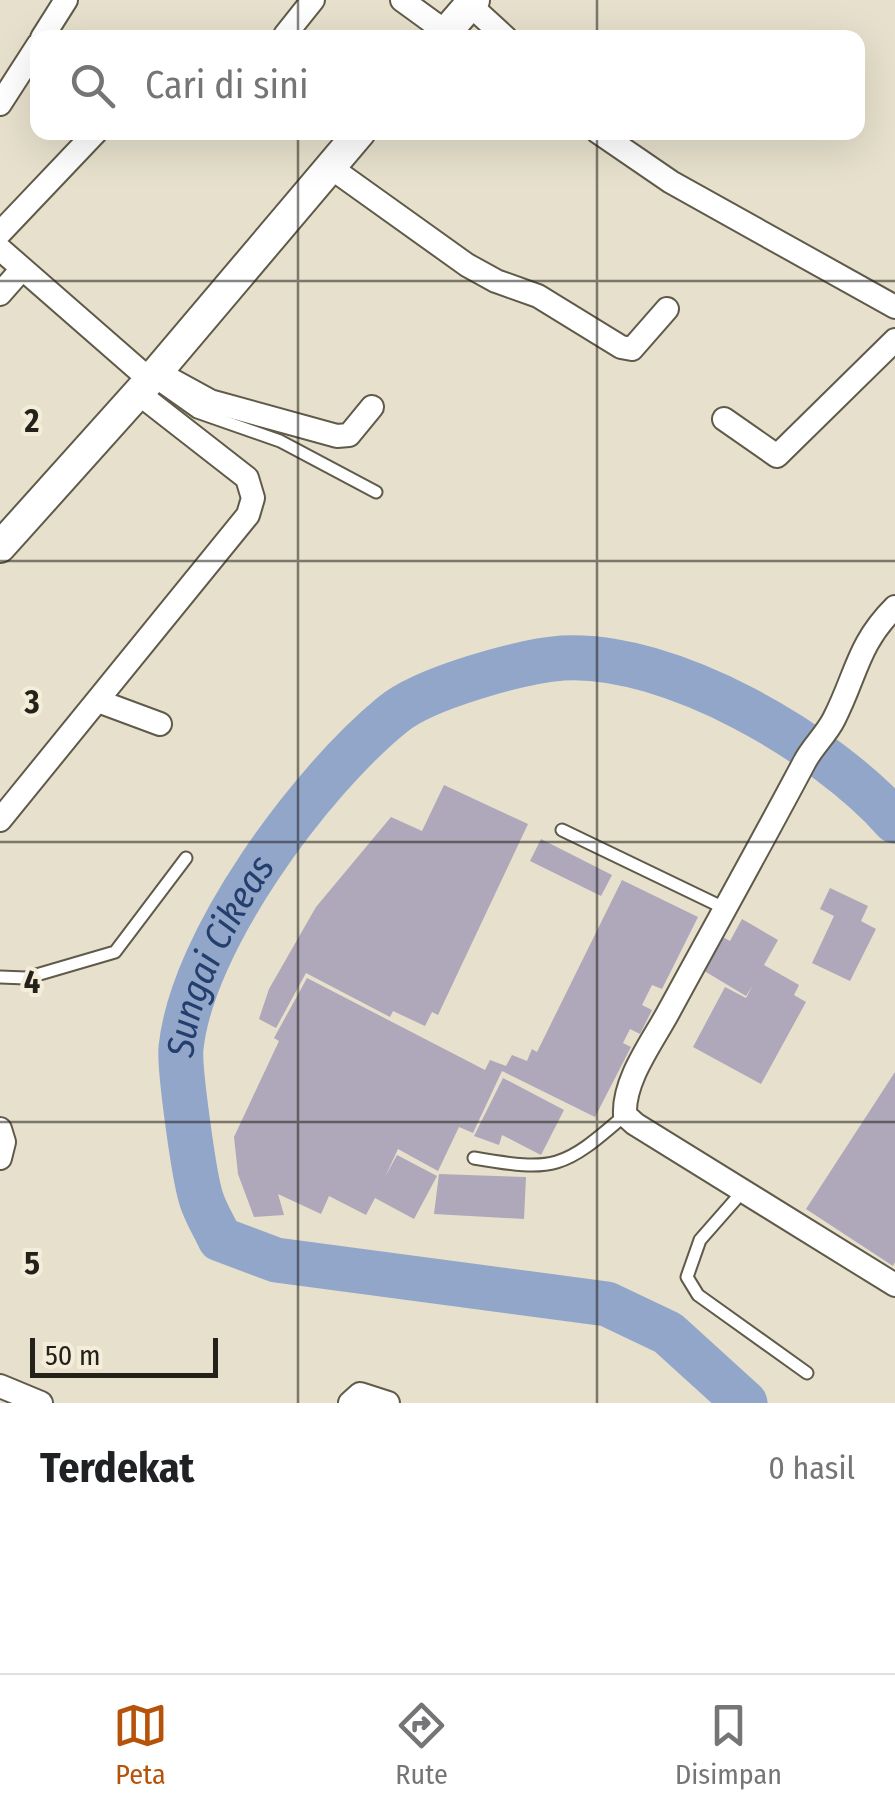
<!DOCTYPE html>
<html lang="id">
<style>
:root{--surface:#fff;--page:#f6f6f6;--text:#202124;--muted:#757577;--line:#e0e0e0;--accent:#b45309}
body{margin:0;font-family:"Fira Sans Condensed",sans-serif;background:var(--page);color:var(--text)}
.scale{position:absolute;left:30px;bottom:25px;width:188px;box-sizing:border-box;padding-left:10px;border:5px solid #232119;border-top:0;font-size:28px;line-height:35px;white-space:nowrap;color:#232119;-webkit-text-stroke:8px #f3edd9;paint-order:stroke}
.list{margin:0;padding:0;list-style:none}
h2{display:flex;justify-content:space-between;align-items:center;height:130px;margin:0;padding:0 40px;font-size:42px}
h2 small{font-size:32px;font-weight:400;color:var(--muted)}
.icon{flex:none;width:55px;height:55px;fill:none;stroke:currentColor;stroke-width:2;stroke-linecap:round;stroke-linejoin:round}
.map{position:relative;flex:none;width:895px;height:1403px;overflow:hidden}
.search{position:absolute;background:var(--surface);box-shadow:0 10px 40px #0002;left:30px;right:30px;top:30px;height:110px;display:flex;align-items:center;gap:25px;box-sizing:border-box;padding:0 35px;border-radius:20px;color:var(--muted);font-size:38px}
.sheet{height:270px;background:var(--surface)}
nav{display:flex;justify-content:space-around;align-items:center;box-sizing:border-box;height:140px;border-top:2px solid var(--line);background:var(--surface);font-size:28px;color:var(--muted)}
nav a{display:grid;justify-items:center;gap:5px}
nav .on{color:var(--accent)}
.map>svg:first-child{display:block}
</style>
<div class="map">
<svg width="895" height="1403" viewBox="0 0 895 1403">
<rect width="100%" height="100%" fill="#e6e0cc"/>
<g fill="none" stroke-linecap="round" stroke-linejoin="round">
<path stroke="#91a6c9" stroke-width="45" id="s1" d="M745,1403L668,1333L607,1304L276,1260L220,1239C214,1226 205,1212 201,1198C194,1176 179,1068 181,1048C192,941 310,782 392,715C424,688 522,661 563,658C670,652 826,743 895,821"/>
</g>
<path fill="#afa7ba" d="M444,785L528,824L438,1015L432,1012L425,1026L393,1011L390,1017L306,973L276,1028L259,1019L269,989L316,907L391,817L422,831Z
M541,839L612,875L601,896L530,861Z
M622,880L698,917L662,989L652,985L642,1005L652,1010L640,1034L630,1029L623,1043L631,1047L595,1117L502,1071L473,1133L459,1127L438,1171L398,1149L385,1177L397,1155L437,1176L414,1219L375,1198L366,1215L329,1196L321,1214L278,1194L284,1215L254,1217L238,1174L234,1137L279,1041L274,1038L307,978L485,1070L490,1060L506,1066L512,1055L527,1061L532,1049L537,1052Z
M830,888L868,906L861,921L876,929L850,981L812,963L834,916L820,909Z
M742,919L778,940L764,965L799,985L794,995L806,1002L761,1084L693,1047L725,987L746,998L753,985L746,996L701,969L721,936L730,941Z
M895,1072V1262L893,1266L806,1209Z
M503,1078L564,1110L541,1155L502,1135L499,1145L474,1136Z
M439,1174L526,1177L524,1219L434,1214Z"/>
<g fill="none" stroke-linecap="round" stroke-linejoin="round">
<defs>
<path id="lane" d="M153,381L197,412L280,441L376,492
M562,830L724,908
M0,977L26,978L115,952L186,858
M474,1158C555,1172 563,1169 625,1115
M743,1191L700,1240L687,1277L698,1295L807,1373"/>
<path id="street" d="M402,0L446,32
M470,5L506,38
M285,35L313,0
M42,38L66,0
M0,104L38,45
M598,132L671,182L895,307
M330,167L467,265L496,281L538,296L621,347L632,349L667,309
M0,233L96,132
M0,249L150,380
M0,294L22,269
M157,372L210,401L337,436L349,435L372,407
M724,419L777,456L895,340
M895,607C857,645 857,674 834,719C826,735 812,747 804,763C760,846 714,928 669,1011C653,1041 623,1080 625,1115L635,1124L895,1285
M98,701L160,724
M0,820L248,515L253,498L247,478L138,393
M0,1129L4,1142L0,1158
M0,1386L41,1403
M350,1403L360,1394L388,1403"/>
<path id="secondary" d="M441,38L474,0
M0,547L157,372L360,132"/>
</defs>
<use href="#lane" stroke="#5f5a49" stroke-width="15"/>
<use href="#street" stroke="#5f5a49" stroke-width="26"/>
<use href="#secondary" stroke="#5f5a49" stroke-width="34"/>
<use href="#lane" stroke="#fff" stroke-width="11"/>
<use href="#street" stroke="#fff" stroke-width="22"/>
<use href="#secondary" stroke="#fff" stroke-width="30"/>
</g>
<path fill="none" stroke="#232119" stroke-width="2.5" stroke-opacity="0.55" d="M298,0V38M597,0V38M298,132V1403M597,132V1403M0,281H895M0,561H895M0,842H895M0,1122H895"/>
<g text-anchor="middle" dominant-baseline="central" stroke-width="8" stroke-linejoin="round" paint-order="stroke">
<g font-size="38" font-style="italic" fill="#243f6d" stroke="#f3edd9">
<text stroke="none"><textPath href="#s1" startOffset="862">Sungai Cikeas</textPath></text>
</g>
</g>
<g font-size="32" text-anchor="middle" font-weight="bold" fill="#232119" stroke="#f3edd9" stroke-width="8" stroke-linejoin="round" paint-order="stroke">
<text x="32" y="432">2</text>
<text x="32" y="713">3</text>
<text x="32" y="993">4</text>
<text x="32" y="1274">5</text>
</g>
</svg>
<div class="scale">50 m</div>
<div class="search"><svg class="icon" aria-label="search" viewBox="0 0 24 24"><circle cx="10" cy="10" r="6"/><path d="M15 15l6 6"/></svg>Cari di sini</div>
</div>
<section class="sheet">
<h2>Terdekat<small>0 hasil</small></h2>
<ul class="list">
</ul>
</section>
<nav>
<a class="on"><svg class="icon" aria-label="map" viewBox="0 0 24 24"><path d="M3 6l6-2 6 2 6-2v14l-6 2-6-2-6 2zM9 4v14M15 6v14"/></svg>Peta</a>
<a><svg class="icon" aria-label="directions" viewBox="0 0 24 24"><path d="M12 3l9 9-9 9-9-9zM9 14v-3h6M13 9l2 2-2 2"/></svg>Rute</a>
<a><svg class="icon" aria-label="saved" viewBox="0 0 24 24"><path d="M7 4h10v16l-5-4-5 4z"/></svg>Disimpan</a>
</nav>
